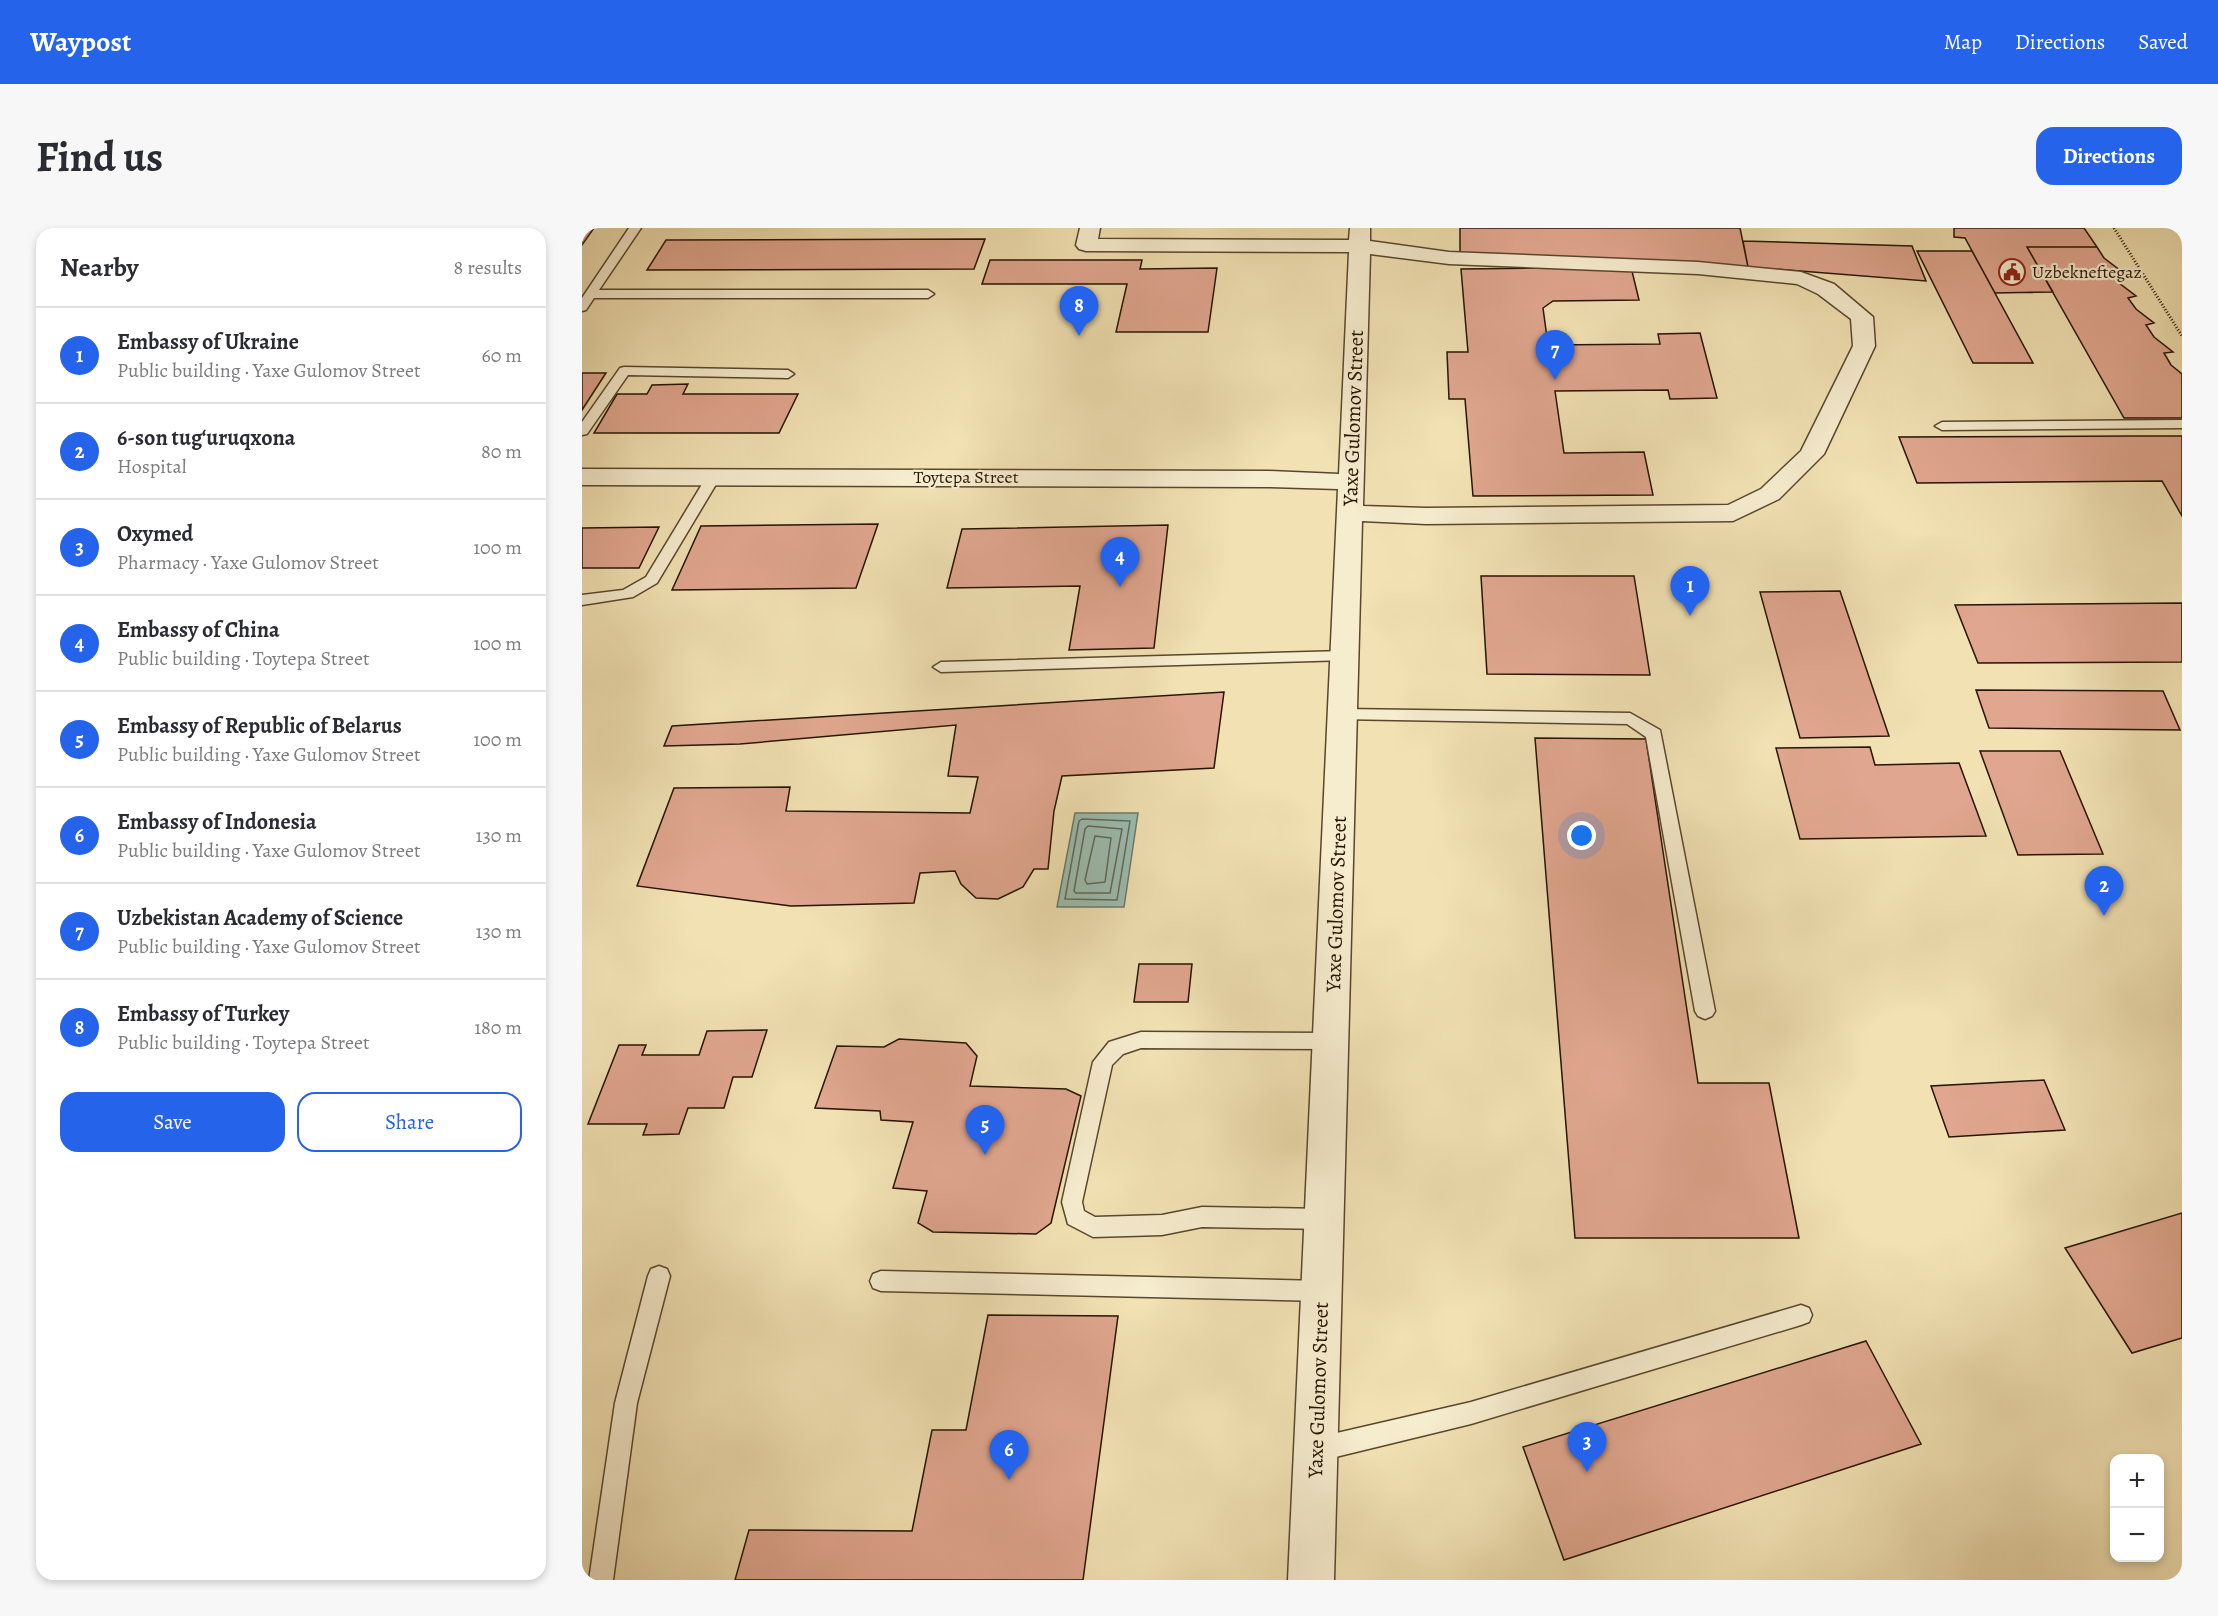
<!DOCTYPE html>
<meta charset="utf-8">
<style>
:root{--surface:#fff;--page:#f7f7f7;--text:#2b2b33;--muted:#7c7c81;--line:#e1e1e2;--accent:#2563eb}
body{margin:0;font-family:Alegreya,serif;background:var(--page);color:var(--text)}
.controls{position:absolute;right:18px;bottom:18px;display:grid;overflow:hidden;border-radius:12px;box-shadow:0 3px 9px #0003}
.controls button{width:54px;height:54px;display:grid;place-items:center;padding:0;border:0;border-bottom:2px solid var(--line);background:var(--surface);color:var(--text);font:30px sans-serif}
.you{position:absolute;left:1000px;top:608px;width:21px;height:21px;margin:-15px;border:4px solid #fff;border-radius:50%;background:#1a73e8;box-shadow:0 0 0 9px #1a73e833}
.badge{display:grid;place-items:center;width:39px;height:39px;border-radius:50%;background:var(--accent);color:#fff;font-size:20px;font-weight:700}
.pin{position:absolute;translate:-50% -50px;filter:drop-shadow(0 2px 3px #0008)}
.pin::after{content:'';position:absolute;top:32px;width:21px;height:18px;background:inherit;clip-path:polygon(0 0,100% 0,50% 100%)}
.list{margin:0;padding:0;list-style:none}
h2{display:flex;justify-content:space-between;align-items:center;height:78px;margin:0;padding:0 24px;font-size:26px}
h2 small{font-size:20px;font-weight:400;color:var(--muted)}
.list li{display:grid;grid-template-columns:39px 1fr auto;gap:18px;align-items:center;box-sizing:border-box;height:96px;padding:0 24px;border-top:2px solid var(--line)}
.list b{display:block;font-size:22px;white-space:nowrap}
.list p{margin:0;font-size:20px;white-space:nowrap;color:var(--muted)}
.list em{font-size:20px;font-style:normal;color:var(--muted)}
.actions{display:flex;gap:12px;padding:18px 24px}
.actions a{flex:1;padding:14px 0;border:2px solid var(--accent);border-radius:18px;text-align:center;font-size:21px;color:var(--accent)}
.actions .main{background:var(--accent);color:#fff}
.map{position:relative;flex:none;width:1600px;height:1352px;overflow:hidden;border-radius:18px}
header{display:flex;align-items:center;gap:36px;box-sizing:border-box;height:84px;padding:0 30px;background:var(--accent);color:#fff}
header strong{font-size:28px}
nav{display:flex;gap:33px;margin-inline-start:auto;font-size:21px}
.intro{display:flex;align-items:center;justify-content:space-between;box-sizing:border-box;height:144px;padding:0 36px}
h1{margin:0;font-size:42px}
.button{padding:15px 27px;border-radius:18px;background:var(--accent);color:#fff;font-size:21px;font-weight:700}
main{display:flex;gap:36px;padding:0 36px}
aside{flex:1;background:var(--surface);border-radius:18px;box-shadow:0 3px 9px #0003}
.map>svg:first-child{display:block}
</style>
<header>
<strong>Waypost</strong>
<nav><a>Map</a><a>Directions</a><a>Saved</a></nav>
</header>
<div class="intro"><h1>Find us</h1><a class="button">Directions</a></div>
<main>
<aside>
<h2>Nearby<small>8 results</small></h2>
<ul class="list">
<li><span class="badge">1</span><div><b>Embassy of Ukraine</b><p>Public building · Yaxe Gulomov Street</p></div><em>60 m</em></li>
<li><span class="badge">2</span><div><b>6-son tug‘uruqxona</b><p>Hospital</p></div><em>80 m</em></li>
<li><span class="badge">3</span><div><b>Oxymed</b><p>Pharmacy · Yaxe Gulomov Street</p></div><em>100 m</em></li>
<li><span class="badge">4</span><div><b>Embassy of China</b><p>Public building · Toytepa Street</p></div><em>100 m</em></li>
<li><span class="badge">5</span><div><b>Embassy of Republic of Belarus</b><p>Public building · Yaxe Gulomov Street</p></div><em>100 m</em></li>
<li><span class="badge">6</span><div><b>Embassy of Indonesia</b><p>Public building · Yaxe Gulomov Street</p></div><em>130 m</em></li>
<li><span class="badge">7</span><div><b>Uzbekistan Academy of Science</b><p>Public building · Yaxe Gulomov Street</p></div><em>130 m</em></li>
<li><span class="badge">8</span><div><b>Embassy of Turkey</b><p>Public building · Toytepa Street</p></div><em>180 m</em></li>
</ul>
<div class="actions"><a class="main">Save</a><a>Share</a></div>
</aside>
<div class="map">
<svg width="1600" height="1352" viewBox="0 0 1600 1352">
<rect width="100%" height="100%" fill="#f1e1b3"/>
<filter id="stains"><feTurbulence type="fractalNoise" baseFrequency=".00333" numOctaves="4"/><feColorMatrix values="0 0 0 0 .2 0 0 0 0 .09 0 0 0 0 .02 0 0 0 .5 -.17"/></filter>
<radialGradient id="worn" r=".72"><stop offset=".6" stop-color="#630" stop-opacity="0"/><stop offset="1" stop-color="#630" stop-opacity=".3"/></radialGradient>
<path fill="#9bbdb0" stroke="#6c796a" stroke-width="1.5" d="M493,585H556L542,679H475Z"/>
<g fill="none" stroke-linecap="round" stroke-linejoin="round">
<path stroke="#606858" stroke-width="1.5" d="M500,591L548,593L535,672L483,671L497,593Z
M506,598L540,601L528,665H494L492,663L503,601Z
M513,608L529,610L523,654L505,656L503,652Z"/>
</g>
<path fill="#e0a68f" stroke="#261400" stroke-width="1.5" d="M0,0H12L0,17Z
M878,0H1158L1166,39L878,26Z
M1372,0H1502L1515,19H1445L1471,64L1413,65L1383,10L1372,9Z
M403,11L392,41L65,42L84,12Z
M1161,13L1330,18L1344,53L1166,39Z
M1445,19H1515L1522,30L1539,43L1530,44L1537,55L1554,68L1546,70L1554,81L1572,95L1564,97L1572,109L1591,124L1582,125L1589,137L1600,146V190H1542Z
M1335,23H1390L1451,135H1391Z
M408,32H560L558,41L635,40L626,104H534L545,56H400Z
M1049,39L1057,72L971,73L961,80L966,117L1078,116L1076,106L1118,105L1135,170L1088,171L1086,162L973,163L982,225L1062,224L1071,267L891,268L883,171H867L865,124H886L879,41Z
M0,145H24L0,182Z
M106,156L101,166H216L197,205H12L35,166H65L70,157Z
M1548,208H1600V288L1580,253L1335,255L1317,209Z
M296,296L274,360L90,362L119,298Z
M586,297L572,420L487,422L498,358L365,360L380,301Z
M77,299L57,340H0V300Z
M899,348H1052L1068,447L905,446Z
M1258,363L1307,508L1218,510L1178,364Z
M1600,375V434L1396,435L1373,377Z
M1394,462L1581,463L1598,502L1407,500Z
M642,464L632,540L480,548L472,583L466,641H452L441,659L416,671L394,670L379,656L373,643L338,645L332,675L209,678L55,658L92,560L208,559L204,583L388,585L396,549L366,548L374,497L158,516L82,518L90,498Z
M953,510L1064,511L1116,855H1187L1217,1010H993Z
M1288,519L1293,537L1377,535L1404,608L1218,611L1194,520Z
M1398,523H1478L1521,626L1436,627Z
M557,736H610L606,774H552Z
M185,802L170,849H151L142,880H106L97,906L61,907L65,896H6L37,817H64L60,827H117L125,803Z
M317,811L384,815L395,828L388,858L484,861L499,868L469,995L454,1006L351,1004L336,995L345,963L311,960L331,894L299,892L298,883L233,880L255,818L302,819Z
M1462,852L1483,902L1367,909L1349,858Z
M1600,985V1110L1550,1125L1483,1020Z
M406,1087L536,1088L501,1352H153L167,1302L330,1303L350,1202H384Z
M1284,1113L1339,1216L982,1332L941,1219Z"/>
<g fill="none" stroke-linecap="round" stroke-linejoin="round">
<defs>
<path id="service" d="M47,0H59L17,62H346L352,66L346,70H12L4,82L0,83V70Z
M42,139L206,142L212,146L206,150L46,147L5,206L0,207V194L38,140Z
M1600,192V200L1360,202L1353,198L1360,194Z
M132,244L139,248L75,355L51,369L0,377V367L41,362L64,349L125,248Z
M762,423L770,428L767,432L359,444L351,439L359,434Z
M762,481L1048,485L1078,502L1133,783L1130,788L1123,791L1116,788L1113,783L1064,509L1045,496L756,491L754,487L756,483Z
M559,804L749,805L756,807L759,813L756,819L749,821L559,820L541,826L530,837L500,974L502,983L513,989L580,987L620,979L742,981L749,984L753,991L749,998L742,1001L620,999L580,1007L511,1009L486,996L480,974L511,834L527,814Z
M77,1038L85,1041L88,1048L55,1175L31,1352H7L33,1175L66,1048L69,1041Z
M299,1043L740,1053L748,1056L751,1063L748,1070L740,1073L299,1063L291,1060L288,1053L291,1046Z
M1219,1077L1227,1080L1230,1087L1227,1094L1219,1097L889,1196L733,1234L725,1230L721,1222L725,1214L733,1210L889,1174Z"/>
<path id="minor" d="M498,0H518L516,11L767,12L768,0H788V13L867,24L1116,34L1219,44L1252,56L1291,89L1293,118L1242,226L1197,271L1151,293L844,296L780,293L752,1352H706L756,261L687,259L0,257V241L687,243L757,246L767,24L504,23L497,21L494,17ZM788,26L867,36L1116,46L1215,56L1236,66L1269,91L1271,118L1219,223L1179,261L1146,277L844,280L781,278Z"/>
</defs>
<use href="#service" stroke="#59472d" stroke-width="3"/>
<use href="#minor" stroke="#59472d" stroke-width="3"/>
<path stroke="#261400" stroke-width="3" stroke-dasharray="1 2" stroke-linecap="butt" d="M1532,0L1600,108"/>
<use href="#service" fill="#f6ecce" fill-rule="evenodd"/>
<use href="#minor" fill="#f6ecce" fill-rule="evenodd"/>
</g>
<defs>
<symbol id="civic-ring" viewBox="-11 -11 22 22"><circle r="9.5" fill="#f6ecce" stroke="#8f2418" stroke-width="1.5"/><path d="M-.6-6.5H3V-4.5H.6V-3L4-1V1h2V6H-6V1h2V-1L-.6-3ZM-1.2 2.5V6h2.4V2.5Z" fill="#8f2418"/></symbol>
</defs>
<g fill-rule="evenodd">
<use href="#civic-ring" x="1415" y="29" width="30" height="30"/>
</g>
<g text-anchor="middle" dominant-baseline="central" stroke-width="4.5" stroke-linejoin="round" paint-order="stroke">
<g font-size="18" fill="#261400" stroke="#f6ecce" text-anchor="start">
<text x="1450" y="44">Uzbekneftegaz</text>
</g>
<g font-size="18" fill="#261400" stroke="#f6ecce">
<text x="384" y="249">Toytepa Street</text>
</g>
<g font-size="21" fill="#261400" stroke="#f6ecce">
<text transform="translate(771 190) rotate(-88)">Yaxe Gulomov Street</text>
<text transform="translate(754 676) rotate(-88)">Yaxe Gulomov Street</text>
<text transform="translate(736 1162) rotate(-88)">Yaxe Gulomov Street</text>
</g>
</g>
<rect width="100%" height="100%" filter="url(#stains)"/>
<rect width="100%" height="100%" fill="url(#worn)"/>
</svg>
<div class="controls">
<button>+</button>
<button>−</button>
</div>
<div class="you"></div>
<div class="pin badge" style="left:1108px;top:388px">1</div>
<div class="pin badge" style="left:1522px;top:688px">2</div>
<div class="pin badge" style="left:1005px;top:1244px">3</div>
<div class="pin badge" style="left:538px;top:359px">4</div>
<div class="pin badge" style="left:403px;top:927px">5</div>
<div class="pin badge" style="left:427px;top:1252px">6</div>
<div class="pin badge" style="left:973px;top:152px">7</div>
<div class="pin badge" style="left:497px;top:108px">8</div>
</div>
</main>
